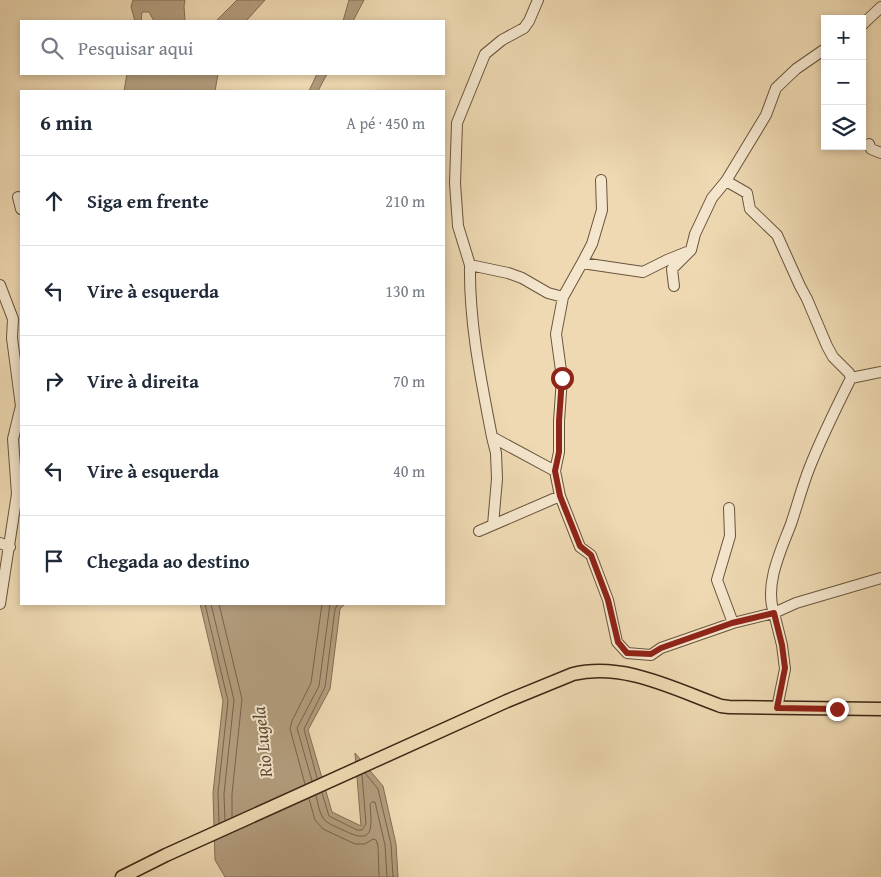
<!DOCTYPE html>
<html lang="pt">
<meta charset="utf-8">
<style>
:root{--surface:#fff;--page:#f2f2f3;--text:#1f2937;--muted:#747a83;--line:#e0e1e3}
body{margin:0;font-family:"Gentium Book Plus",serif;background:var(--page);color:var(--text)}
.controls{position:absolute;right:15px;top:15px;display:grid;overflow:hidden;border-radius:0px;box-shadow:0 2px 8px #0003}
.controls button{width:45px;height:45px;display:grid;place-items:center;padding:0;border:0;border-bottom:1px solid var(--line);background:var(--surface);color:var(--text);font:25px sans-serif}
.stop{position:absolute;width:15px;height:15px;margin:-11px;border:4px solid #8f2418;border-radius:50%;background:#fff}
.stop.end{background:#8f2418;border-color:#fff;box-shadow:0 1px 5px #0008}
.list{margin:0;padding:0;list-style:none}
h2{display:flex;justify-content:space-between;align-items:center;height:65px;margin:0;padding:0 20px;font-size:21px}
h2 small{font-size:16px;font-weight:400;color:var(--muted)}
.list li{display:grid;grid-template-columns:32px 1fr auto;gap:15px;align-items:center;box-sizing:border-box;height:90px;padding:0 20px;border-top:1px solid var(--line)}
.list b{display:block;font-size:19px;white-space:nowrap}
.list em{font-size:16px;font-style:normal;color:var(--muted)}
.icon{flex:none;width:28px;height:28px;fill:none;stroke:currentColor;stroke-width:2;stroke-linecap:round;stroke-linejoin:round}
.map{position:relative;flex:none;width:881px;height:877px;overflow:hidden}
.search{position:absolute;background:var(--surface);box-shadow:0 2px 8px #0003;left:20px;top:20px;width:425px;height:55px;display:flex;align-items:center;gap:12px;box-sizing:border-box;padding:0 18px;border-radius:0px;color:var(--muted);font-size:19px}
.panel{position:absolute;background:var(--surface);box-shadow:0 2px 8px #0003;left:20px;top:90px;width:425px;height:515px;border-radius:0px}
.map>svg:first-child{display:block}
</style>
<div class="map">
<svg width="881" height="877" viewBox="0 0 881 877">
<rect width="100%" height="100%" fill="#eed9b2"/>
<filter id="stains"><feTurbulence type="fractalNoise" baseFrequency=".004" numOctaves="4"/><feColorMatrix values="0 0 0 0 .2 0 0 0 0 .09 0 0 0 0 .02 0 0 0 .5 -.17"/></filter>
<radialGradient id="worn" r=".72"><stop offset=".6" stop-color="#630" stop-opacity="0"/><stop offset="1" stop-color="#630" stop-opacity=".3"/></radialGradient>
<path fill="#b29c7d" stroke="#836d53" d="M133,0H185L184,6L185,21H154L149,12H142L141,21H135L131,7Z
M237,0H265L246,21H216Z
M349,0H364L353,21H343Z
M127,74H218L215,91H124Z
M317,74H327L318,91H309Z
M200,604H345L340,609L330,689L308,730L332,812L361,826L355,753L383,786L396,844L398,877H225L215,860L213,793L223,701Z"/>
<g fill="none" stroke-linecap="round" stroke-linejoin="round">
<path stroke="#786249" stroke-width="1" d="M205,604L228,701L218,793L219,823
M211,604L234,700L224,794L225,820
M219,604L242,699L232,794V817
M365,773L378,789L391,844L393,877
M317,778L304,729L325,687L335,609L338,604
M312,781L297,728L319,686L330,604
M305,784L290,729L292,721L311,683L322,604
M322,793L329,816L357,830H362L366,824L362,775
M316,796C318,803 319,812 323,818C327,824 337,827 343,830C374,846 372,829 370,804L372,802H375L385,845L387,877
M309,799L315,820L323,829L355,844H365L373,839L376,840L378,846L379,877"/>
<defs>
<path id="minor" d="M862,25L881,7
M869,144L871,149L881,153
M601,180L602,210L592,244L582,263L643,272L667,260L687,252
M726,181L766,115L776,88L796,69L825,49
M18,197L21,209
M470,265L458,226L455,183L457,123L485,54L502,40L524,28L529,21L538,0
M0,285L13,319L12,338L21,406L13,439L17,494L0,604
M674,286L672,269L691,250L695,234L712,198L726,181L747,193L750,209L777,235L800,286L807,299L827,346L833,357L849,373L851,378
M492,437L496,453L497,479L493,525
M555,471L559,452V421L562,378L556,334L563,297L582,263
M560,496L555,471L492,437C481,380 469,323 470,265L508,273L522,278L548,293L563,297
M479,531L560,496L580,547L591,555L608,600L617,642L627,653L651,655L661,648L733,623L717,580L730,536L729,508
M0,543L10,547
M733,623L774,613C764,585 781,550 791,524C797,506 802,487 809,469C821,438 836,408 851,378L881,372
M777,708L785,669L782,645L774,613L796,603L881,578"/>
<path id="major" d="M122,877L166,855L507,701L573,674C624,662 674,689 721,706L729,707L881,709"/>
</defs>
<use href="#minor" stroke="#69543c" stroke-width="12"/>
<use href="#major" stroke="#3d2715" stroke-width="15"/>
<use href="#minor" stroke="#f4e6cd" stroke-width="10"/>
<use href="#major" stroke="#eed9b2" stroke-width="12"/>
</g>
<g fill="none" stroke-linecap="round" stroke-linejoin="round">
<path stroke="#8f2418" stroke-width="6" d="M562,378L559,421V452L555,471L560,496L580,546L591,555L608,600L618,642L627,653L651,654L661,648L732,623L774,613L782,645L785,668L777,708L837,709"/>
</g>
<g text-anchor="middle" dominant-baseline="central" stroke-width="4" stroke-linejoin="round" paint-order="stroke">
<g font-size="18" font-style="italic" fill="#604a34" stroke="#f4e6cd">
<text transform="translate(262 742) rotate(-96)">Rio Lugela</text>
</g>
</g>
<rect width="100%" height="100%" filter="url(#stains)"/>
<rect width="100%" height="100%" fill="url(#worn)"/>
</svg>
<div class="controls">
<button>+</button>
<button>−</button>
<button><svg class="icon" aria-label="layers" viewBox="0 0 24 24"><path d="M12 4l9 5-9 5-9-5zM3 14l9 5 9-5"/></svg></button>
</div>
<div class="stop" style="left:562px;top:378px"></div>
<div class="stop end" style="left:837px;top:709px"></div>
<div class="search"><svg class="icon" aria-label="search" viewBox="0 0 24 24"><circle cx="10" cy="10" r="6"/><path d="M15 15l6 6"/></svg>Pesquisar aqui</div>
<section class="panel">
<h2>6 min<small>A pé · 450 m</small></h2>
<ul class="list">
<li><svg class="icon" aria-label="ahead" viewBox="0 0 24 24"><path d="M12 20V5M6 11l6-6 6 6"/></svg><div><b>Siga em frente</b></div><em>210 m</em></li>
<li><svg class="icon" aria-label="left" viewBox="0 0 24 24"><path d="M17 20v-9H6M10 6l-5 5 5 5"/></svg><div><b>Vire à esquerda</b></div><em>130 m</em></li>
<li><svg class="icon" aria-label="right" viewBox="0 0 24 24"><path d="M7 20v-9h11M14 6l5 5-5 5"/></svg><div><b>Vire à direita</b></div><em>70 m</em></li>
<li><svg class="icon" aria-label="left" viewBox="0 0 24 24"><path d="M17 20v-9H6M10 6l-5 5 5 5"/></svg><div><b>Vire à esquerda</b></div><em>40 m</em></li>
<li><svg class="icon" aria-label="arrive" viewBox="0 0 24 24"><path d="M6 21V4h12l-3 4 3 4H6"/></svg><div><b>Chegada ao destino</b></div></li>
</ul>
</section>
</div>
